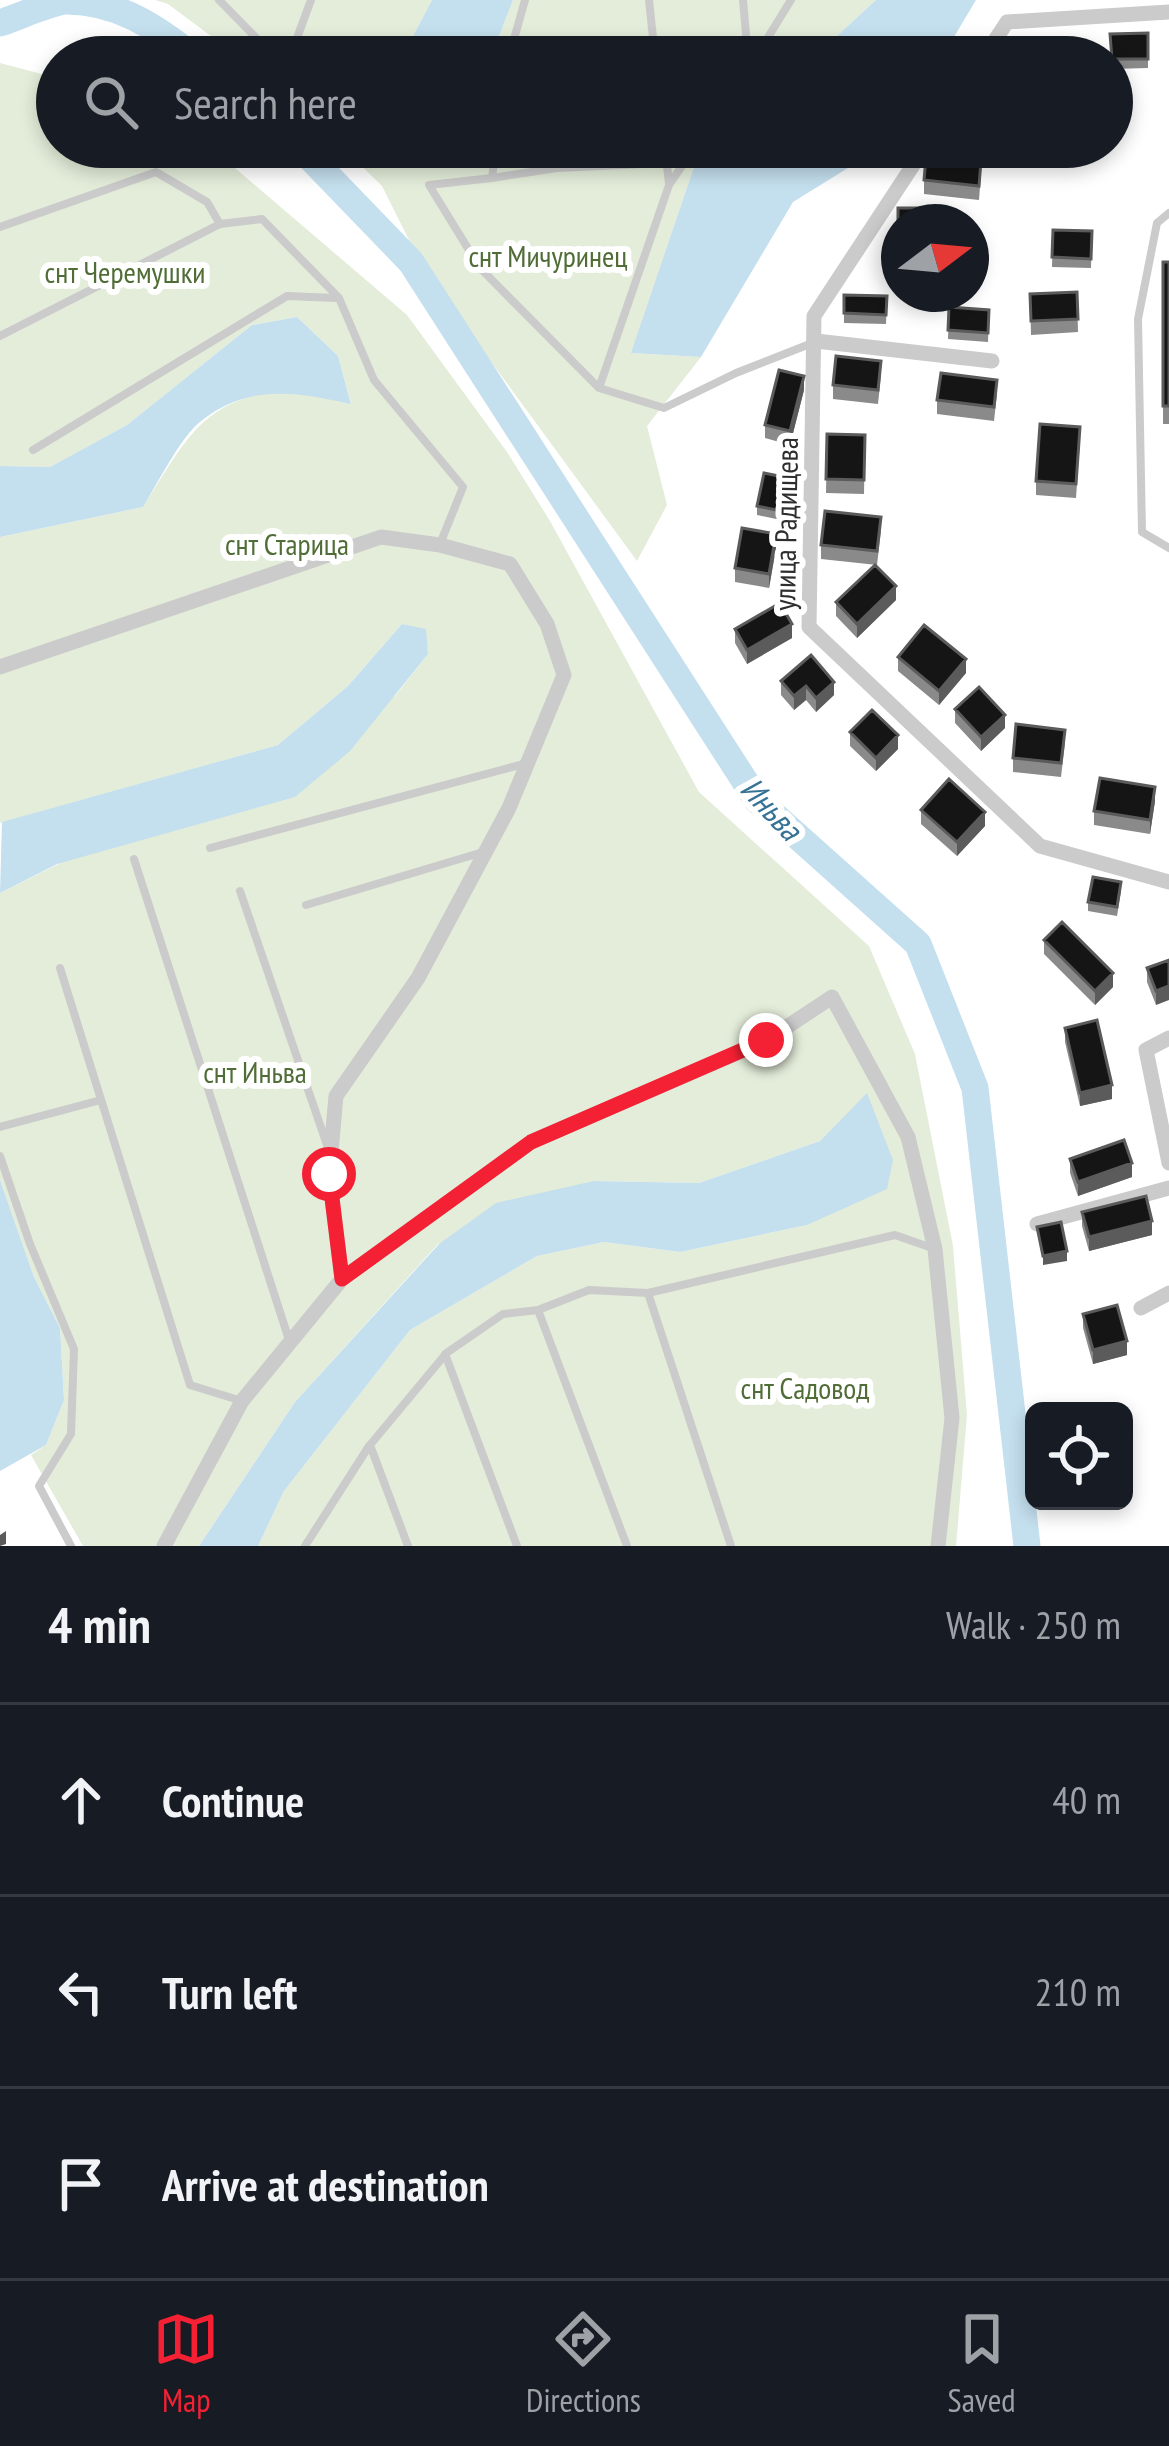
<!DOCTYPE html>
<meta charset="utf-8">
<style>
:root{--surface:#171b24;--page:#242831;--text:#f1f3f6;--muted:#9ea1a6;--line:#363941;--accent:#f42033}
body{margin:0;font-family:"PT Sans Narrow",sans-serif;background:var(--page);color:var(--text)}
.controls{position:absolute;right:36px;bottom:36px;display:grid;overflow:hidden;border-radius:18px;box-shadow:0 6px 18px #0003}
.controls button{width:108px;height:108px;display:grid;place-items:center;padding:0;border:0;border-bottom:3px solid var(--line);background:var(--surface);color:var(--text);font:60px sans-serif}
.compass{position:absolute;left:881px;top:204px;width:108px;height:108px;border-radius:50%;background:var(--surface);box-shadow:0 6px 18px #0003;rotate:74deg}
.stop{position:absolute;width:36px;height:36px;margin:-27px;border:9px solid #f42033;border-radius:50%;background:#fff}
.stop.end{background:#f42033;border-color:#fff;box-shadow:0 3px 12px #0008}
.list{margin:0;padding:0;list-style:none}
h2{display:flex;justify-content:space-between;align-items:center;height:156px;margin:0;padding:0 48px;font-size:51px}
h2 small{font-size:39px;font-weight:400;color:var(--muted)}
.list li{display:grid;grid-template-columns:78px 1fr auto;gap:36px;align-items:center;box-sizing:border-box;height:192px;padding:0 48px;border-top:3px solid var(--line)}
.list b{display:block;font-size:45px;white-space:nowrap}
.list em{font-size:39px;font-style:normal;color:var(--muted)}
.icon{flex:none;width:66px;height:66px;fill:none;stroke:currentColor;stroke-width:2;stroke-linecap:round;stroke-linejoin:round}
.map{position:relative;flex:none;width:1169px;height:1546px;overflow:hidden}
.search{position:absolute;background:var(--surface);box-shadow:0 6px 18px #0003;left:36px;right:36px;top:36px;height:132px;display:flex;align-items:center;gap:30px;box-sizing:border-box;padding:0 42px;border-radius:66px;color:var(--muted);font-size:45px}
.sheet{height:732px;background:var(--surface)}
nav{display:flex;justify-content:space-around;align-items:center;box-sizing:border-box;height:168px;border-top:3px solid var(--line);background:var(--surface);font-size:33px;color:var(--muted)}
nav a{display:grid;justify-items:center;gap:6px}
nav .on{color:var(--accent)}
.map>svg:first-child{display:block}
</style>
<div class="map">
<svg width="1169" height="1546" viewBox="0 0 1169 1546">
<rect width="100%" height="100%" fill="#fff"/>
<path fill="#e4edda" d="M155,0H432L402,57H239L168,4Z
M513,0H876L814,57H491Z
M0,63L57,78V147H194L235,168L407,315L507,452L550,521L699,792L869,946L915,1054L953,1246L967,1415L956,1546H258L284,1491L410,1330L537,1256L604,1242L680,1252L807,1225L867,1094L820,1141L699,1183L594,1181L438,1244L295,1402L199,1546H83L31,1455L46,1445L64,1400L60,1328L34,1277L0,1180V893L395,696L428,654L425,630L402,624L348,686L278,745L0,823V537L143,507C184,444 202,396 287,391C308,390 331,401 351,403L338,356L297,317L252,325L127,425L50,467L0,466Z
M342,147H716L694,167L632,353L701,357L647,426L667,505L637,561L449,304L414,250L382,186Z"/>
<path fill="#c4dfee" d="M432,0H513L491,57H402Z
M876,0H976L942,57H814Z
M716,147H882L793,202L701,357L631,353L694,167Z
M297,317L338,356L351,404C297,392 248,383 200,422C180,438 158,483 143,507L0,537V466L50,467L127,425L252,325Z
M402,624L426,629L428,654L350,751L295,797L57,864L0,893L2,822L278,745L348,686Z
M867,1093L893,1160L887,1189L807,1225L680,1252L604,1242L537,1256L410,1330L284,1491L258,1546H199L295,1402L439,1244L496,1203L594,1181L699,1183L820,1141Z
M0,1180L34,1277L60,1328L64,1400L46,1445L0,1471Z"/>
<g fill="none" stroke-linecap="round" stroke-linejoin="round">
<path stroke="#c4dfee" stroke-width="27" d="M0,23C21,16 43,5 64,1C115,0 157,27 193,57
M300,147L411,262L757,800L918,944L975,1088L1027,1546"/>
<path stroke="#cbcbcb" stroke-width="8" d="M219,0L275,57
M649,0L655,57
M743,0L748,57
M290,57L311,0
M509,57L525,0
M756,57L791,0
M496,147L492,178L557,168L666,163
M665,147L669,184
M492,178L429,185L480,268L599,388L664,408L736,373L815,342
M1169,213L1157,223L1138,319L1142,532L1169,548
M0,227L156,172L207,202L220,224
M0,336L220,224L262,219L339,298L374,380L463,487L440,544
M599,388L669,185L695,147
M33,450L287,296L336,298
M210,848L527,763
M134,859L290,1343
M240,891L327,1145
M306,905L483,852
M60,968L190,1385L242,1401
M0,1127L101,1100
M0,1156L30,1244L74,1349L71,1434L39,1486L71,1546
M305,1546L369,1446
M408,1546L370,1445L444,1356
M517,1546L445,1354L503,1314L538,1310
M627,1546L538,1310L589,1290L648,1293
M731,1546L648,1293L895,1235L935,1249"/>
<path stroke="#cbcbcb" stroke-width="15" d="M984,57L1007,22L1169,12
M925,147L814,316L809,627L1040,846L1169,882
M816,341L992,361
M0,667L381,537L440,545L510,564L547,624L564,675L509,808L418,978L336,1096L329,1174L342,1279
M1169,1038L1146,1050L1169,1163
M1037,1224L1169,1188
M1141,1308L1169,1293
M164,1546L242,1401L342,1279L531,1142L767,1040L832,997L908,1137L935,1249L952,1418L938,1546"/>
</g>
<path fill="#8a8a8a" d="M1148,33V68L1112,69V57Z
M982,160L979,200L924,194V180Z
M1053,230L1092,231L1091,268L1052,267Z
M1163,262H1169V424H1163Z
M1077,292L1078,332L1031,335L1030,294Z
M844,295L887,296L886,324L844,323Z
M949,307L989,310L988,342L948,339Z
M881,375L878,404L833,399V385Z
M804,390L790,445L765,438V425Z
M997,394L994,421L937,414V400Z
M827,434L865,435L864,494L826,493Z
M1080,441L1076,498L1036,495V481Z
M793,489L786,521L757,515V506Z
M881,531L877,565L821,559V545Z
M776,548L769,588L735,582V568Z
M896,600L857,638L836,616V602Z
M735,629L792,638L747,664L735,643Z
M811,655L834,695L816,712L806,700L794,710L781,695V681Z
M898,657L966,673L939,705L898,671Z
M955,709L1005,728L981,751L955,723Z
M850,732L898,749L876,771L850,746Z
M1065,743L1061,777L1013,772V758Z
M1155,801L1150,834L1094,825V811Z
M921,810L985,826L957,856L921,824Z
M1121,891L1117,916L1088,911V902Z
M1044,940L1113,987L1095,1005L1044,954Z
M1169,960L1156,1005L1147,982V968Z
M1065,1028L1112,1099L1080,1106L1065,1042Z
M1070,1159L1132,1177L1078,1196L1070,1173Z
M1082,1212L1152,1235L1089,1251L1082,1226Z
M1083,1314L1127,1355L1093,1364L1083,1328Z"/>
<path fill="#5b5b5b" d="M804,376V390L790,445V431Z
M776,534V548L769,588V574Z
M896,586V600L857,638V624Z
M792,624V638L747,664V650Z
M966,659V673L939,705V691Z
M834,682V695L816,712V698Z
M806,686V700L794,710V696Z
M1005,715V728L981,751V737Z
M898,735V749L876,771V758Z
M1155,787V801L1150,834V820Z
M985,812V826L957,856V842Z
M1113,973V987L1095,1005V991Z
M1169,986V1000L1156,1005V991Z
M1112,1085V1099L1080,1106V1093Z
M1132,1163V1177L1078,1196V1182Z
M1152,1221V1235L1089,1251V1237Z
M1067,1251V1261L1043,1265V1256Z
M1127,1341V1355L1093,1364V1350Z
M6,1531V1544L0,1546V1535Z"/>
<path fill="#151515" stroke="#5b5b5b" stroke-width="3" d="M1148,33V59H1112L1110,34Z
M1043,47L1075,48V57H1043Z
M927,147H982L979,186L924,180Z
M898,208H944V222H899L898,252Z
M1053,230L1092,231L1091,259L1052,257Z
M1163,262H1169V406H1163Z
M1077,292L1078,319L1031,321L1030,294Z
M844,295L887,296L886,315L844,313Z
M949,307L989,310L988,333L948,330Z
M836,356L881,361L878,390L833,385Z
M779,370L804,376L790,431L765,425Z
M941,373L997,380L994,407L937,400Z
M1040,424L1080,427L1076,484L1036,481Z
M827,434L865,435L864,480L826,479Z
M764,473L793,479L786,512L757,506Z
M825,511L881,517L877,551L821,545Z
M742,528L776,534L769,574L735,568Z
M875,565L896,586L857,624L836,602Z
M780,603L792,624L747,650L735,629Z
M924,625L966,659L939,691L898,657Z
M811,655L834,682L816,698L806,686L794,696L781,681Z
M979,687L1005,715L981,737L955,709Z
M872,710L898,735L876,758L850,732Z
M1016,724L1065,730L1061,763L1013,758Z
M1100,778L1155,787L1150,820L1094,811Z
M949,779L985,812L957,842L921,810Z
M1093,877L1121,882L1117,907L1088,902Z
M1062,922L1113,973L1095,991L1044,940Z
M1169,960V986L1156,991L1147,968Z
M1097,1020L1112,1085L1080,1093L1065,1028Z
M1124,1140L1132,1163L1078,1182L1070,1159Z
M1146,1196L1152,1221L1089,1237L1082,1212Z
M1061,1222L1067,1251L1043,1256L1037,1227Z
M1117,1305L1127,1341L1093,1350L1083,1314Z"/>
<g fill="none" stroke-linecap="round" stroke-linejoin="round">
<path stroke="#f42033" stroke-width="15" d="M329,1174L342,1279L531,1142L766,1040"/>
</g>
<g text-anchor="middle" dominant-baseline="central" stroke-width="12" stroke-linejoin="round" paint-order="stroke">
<g font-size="30" fill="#516d37" stroke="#fff">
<text x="548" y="255">снт Мичуринец</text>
<text x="125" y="271">снт Черемушки</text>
<text x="287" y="543">снт Старица</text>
<text x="255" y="1071">снт Иньва</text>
<text x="805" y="1387">снт Садовод</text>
</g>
<g font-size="30" fill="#2e2e2e" stroke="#fff">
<text transform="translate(785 524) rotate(-89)">улица Радищева</text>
</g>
<g font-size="33" font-style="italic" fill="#357296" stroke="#fff">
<text transform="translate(772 808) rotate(47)">Иньва</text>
</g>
</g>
</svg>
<div class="controls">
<button><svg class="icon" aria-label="locate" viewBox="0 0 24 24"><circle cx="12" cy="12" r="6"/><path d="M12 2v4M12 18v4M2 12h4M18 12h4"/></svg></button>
</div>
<svg class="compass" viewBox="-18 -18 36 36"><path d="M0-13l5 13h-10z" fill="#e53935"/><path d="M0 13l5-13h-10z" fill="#9ea1a6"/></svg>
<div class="stop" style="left:329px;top:1174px"></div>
<div class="stop end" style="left:766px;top:1040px"></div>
<div class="search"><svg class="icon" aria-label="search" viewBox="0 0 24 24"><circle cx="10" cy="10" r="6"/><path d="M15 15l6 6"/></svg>Search here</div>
</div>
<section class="sheet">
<h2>4 min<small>Walk · 250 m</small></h2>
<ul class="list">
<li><svg class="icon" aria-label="ahead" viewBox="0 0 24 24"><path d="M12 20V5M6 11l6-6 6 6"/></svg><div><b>Continue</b></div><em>40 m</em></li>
<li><svg class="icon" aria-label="left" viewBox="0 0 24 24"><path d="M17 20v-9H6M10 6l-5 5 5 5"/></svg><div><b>Turn left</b></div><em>210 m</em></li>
<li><svg class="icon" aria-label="arrive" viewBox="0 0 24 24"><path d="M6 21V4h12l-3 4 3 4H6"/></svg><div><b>Arrive at destination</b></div></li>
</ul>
</section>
<nav>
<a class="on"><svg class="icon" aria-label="map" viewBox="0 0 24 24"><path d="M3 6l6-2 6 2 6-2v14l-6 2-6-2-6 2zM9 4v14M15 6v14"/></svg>Map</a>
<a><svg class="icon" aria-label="directions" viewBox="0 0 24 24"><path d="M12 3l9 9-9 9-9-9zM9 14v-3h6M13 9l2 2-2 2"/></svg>Directions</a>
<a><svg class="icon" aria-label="saved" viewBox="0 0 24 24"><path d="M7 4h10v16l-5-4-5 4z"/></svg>Saved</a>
</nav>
